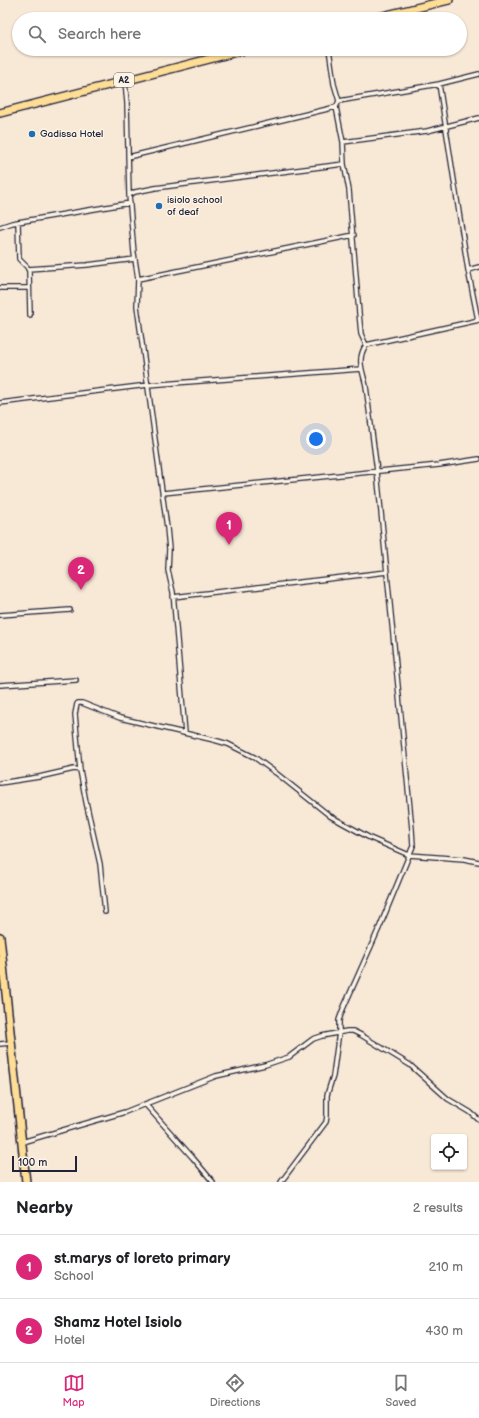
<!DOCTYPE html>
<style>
:root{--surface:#fff;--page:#f2f2f2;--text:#202124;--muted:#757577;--line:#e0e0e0;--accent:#db2777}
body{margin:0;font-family:"Balsamiq Sans",sans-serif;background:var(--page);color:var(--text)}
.controls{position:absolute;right:12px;bottom:12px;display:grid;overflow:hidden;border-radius:4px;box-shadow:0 1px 3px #0004}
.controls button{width:36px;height:36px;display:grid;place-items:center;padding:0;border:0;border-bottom:1px solid var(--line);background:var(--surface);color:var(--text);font:20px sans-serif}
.scale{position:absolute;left:12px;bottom:10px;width:65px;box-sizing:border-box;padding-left:4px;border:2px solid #22223b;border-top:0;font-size:11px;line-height:14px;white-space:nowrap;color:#22223b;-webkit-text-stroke:3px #fcf5e5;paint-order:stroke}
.you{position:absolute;left:316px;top:439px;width:14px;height:14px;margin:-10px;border:3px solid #fff;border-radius:50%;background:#1a73e8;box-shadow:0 0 0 6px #1a73e833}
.badge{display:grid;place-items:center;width:26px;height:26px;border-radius:50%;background:var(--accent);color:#fff;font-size:13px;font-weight:700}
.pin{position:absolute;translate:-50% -33px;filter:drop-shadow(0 1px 2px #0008)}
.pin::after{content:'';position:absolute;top:21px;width:14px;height:12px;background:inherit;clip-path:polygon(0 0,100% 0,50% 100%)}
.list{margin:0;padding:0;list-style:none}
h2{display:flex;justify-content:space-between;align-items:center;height:52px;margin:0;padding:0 16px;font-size:17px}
h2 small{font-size:13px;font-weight:400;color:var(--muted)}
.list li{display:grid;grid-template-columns:26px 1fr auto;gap:12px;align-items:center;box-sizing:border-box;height:64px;padding:0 16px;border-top:1px solid var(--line)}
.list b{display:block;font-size:15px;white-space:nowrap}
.list p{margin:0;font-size:13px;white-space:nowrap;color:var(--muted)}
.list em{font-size:13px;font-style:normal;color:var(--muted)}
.icon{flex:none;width:22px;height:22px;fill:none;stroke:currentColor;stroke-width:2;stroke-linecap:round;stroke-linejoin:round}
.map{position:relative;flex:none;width:479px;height:1182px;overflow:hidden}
.search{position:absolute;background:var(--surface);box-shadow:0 1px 3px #0004;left:12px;right:12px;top:12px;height:44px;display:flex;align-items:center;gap:10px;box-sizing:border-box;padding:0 14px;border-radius:22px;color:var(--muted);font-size:15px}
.sheet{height:180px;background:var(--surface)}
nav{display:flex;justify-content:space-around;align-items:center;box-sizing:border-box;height:56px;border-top:1px solid var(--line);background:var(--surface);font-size:11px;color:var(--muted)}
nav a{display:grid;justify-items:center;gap:2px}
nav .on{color:var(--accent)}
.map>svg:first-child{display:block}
</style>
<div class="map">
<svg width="479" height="1182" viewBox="0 0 479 1182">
<rect width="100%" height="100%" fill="#f8e8d6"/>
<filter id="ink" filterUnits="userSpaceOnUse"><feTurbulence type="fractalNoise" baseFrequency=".025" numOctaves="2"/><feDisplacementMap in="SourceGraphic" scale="8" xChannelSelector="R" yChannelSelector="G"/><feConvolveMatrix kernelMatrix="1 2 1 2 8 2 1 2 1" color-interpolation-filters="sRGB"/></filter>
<g filter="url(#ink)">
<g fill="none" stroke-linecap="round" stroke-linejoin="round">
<defs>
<path id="street" d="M125,81L127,103L129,195L134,253L138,279L137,306L167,528L169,549L168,570L173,592L185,733
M439,84L468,270L478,320
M339,101L439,84L479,74
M343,142L427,131L479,118
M128,157L336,107
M129,195L135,192L155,188L344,164
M18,222L19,259L27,267L29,271L30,315
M0,227L12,223L130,203
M28,269L87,265L135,259
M468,270L479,267
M138,279L354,235
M0,288H29
M366,345L479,320
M0,403L148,385L361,369
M163,493L439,465L479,459
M173,597L387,572
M0,615L70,610
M0,685L76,680
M0,783L39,777L74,769L80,770
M105,912L100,864L86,802L80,770L75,714L77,704L78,703H82L120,718L214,740L228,744L254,757L276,773L330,816L370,838L409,855L464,859L479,862
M0,1044L11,1043
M145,1104L193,1158L213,1182
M22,1142L125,1112L216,1076L265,1065L289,1057L313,1039L322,1036L347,1031H353L361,1035L410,1065L448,1099L470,1112L479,1120
M281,1182L326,1122L327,1116V1095L333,1076L339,1032V1020L343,1009L380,926L413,846L412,829L377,471L366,386C363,371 356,360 366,345L361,334L359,313L349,190L344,164L343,142L336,107L339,101L334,84L329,49"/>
<path id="highway" d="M370,19L449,0
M0,113L248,49
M0,937L26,1182"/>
</defs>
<use href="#street" stroke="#22223b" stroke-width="6"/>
<use href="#highway" stroke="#22223b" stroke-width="10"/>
<use href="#street" stroke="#fcf5e5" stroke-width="3.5"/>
<use href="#highway" stroke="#fedd96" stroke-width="7"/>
</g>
</g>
<g fill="#1f6fb2" stroke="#fcf5e5" stroke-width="1.5">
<circle cx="32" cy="134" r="4"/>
<circle cx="159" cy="206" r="4"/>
</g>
<g text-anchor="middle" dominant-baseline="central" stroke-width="3" stroke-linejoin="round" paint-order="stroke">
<rect fill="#fcf5e5" stroke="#63616e" stroke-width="1" x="114" y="73" width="20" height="14" rx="3"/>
<g font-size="9" font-weight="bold" fill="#22223b">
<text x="124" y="80">A2</text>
</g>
<g font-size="10" fill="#22223b" stroke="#fcf5e5" text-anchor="start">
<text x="40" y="134">Gadissa Hotel</text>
<text x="167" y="200">isiolo school<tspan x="167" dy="12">of deaf</tspan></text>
</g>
</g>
</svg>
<div class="controls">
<button><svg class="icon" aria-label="locate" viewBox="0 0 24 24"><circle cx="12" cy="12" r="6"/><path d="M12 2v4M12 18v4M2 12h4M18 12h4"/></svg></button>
</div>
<div class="scale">100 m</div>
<div class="you"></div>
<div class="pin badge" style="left:229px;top:545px">1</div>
<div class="pin badge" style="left:81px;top:590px">2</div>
<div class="search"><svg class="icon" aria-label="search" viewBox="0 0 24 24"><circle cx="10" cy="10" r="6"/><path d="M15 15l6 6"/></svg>Search here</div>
</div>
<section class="sheet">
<h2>Nearby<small>2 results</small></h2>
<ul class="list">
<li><span class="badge">1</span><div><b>st.marys of loreto primary</b><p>School</p></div><em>210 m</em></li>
<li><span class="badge">2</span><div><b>Shamz Hotel Isiolo</b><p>Hotel</p></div><em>430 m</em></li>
</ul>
</section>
<nav>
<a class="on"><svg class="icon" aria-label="map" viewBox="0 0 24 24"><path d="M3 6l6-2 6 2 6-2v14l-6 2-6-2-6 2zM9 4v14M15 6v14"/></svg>Map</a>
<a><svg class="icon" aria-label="directions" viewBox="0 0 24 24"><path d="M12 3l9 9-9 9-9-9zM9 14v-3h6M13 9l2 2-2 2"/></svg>Directions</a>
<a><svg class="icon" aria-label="saved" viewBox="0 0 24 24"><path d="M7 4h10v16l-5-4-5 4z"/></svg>Saved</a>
</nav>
